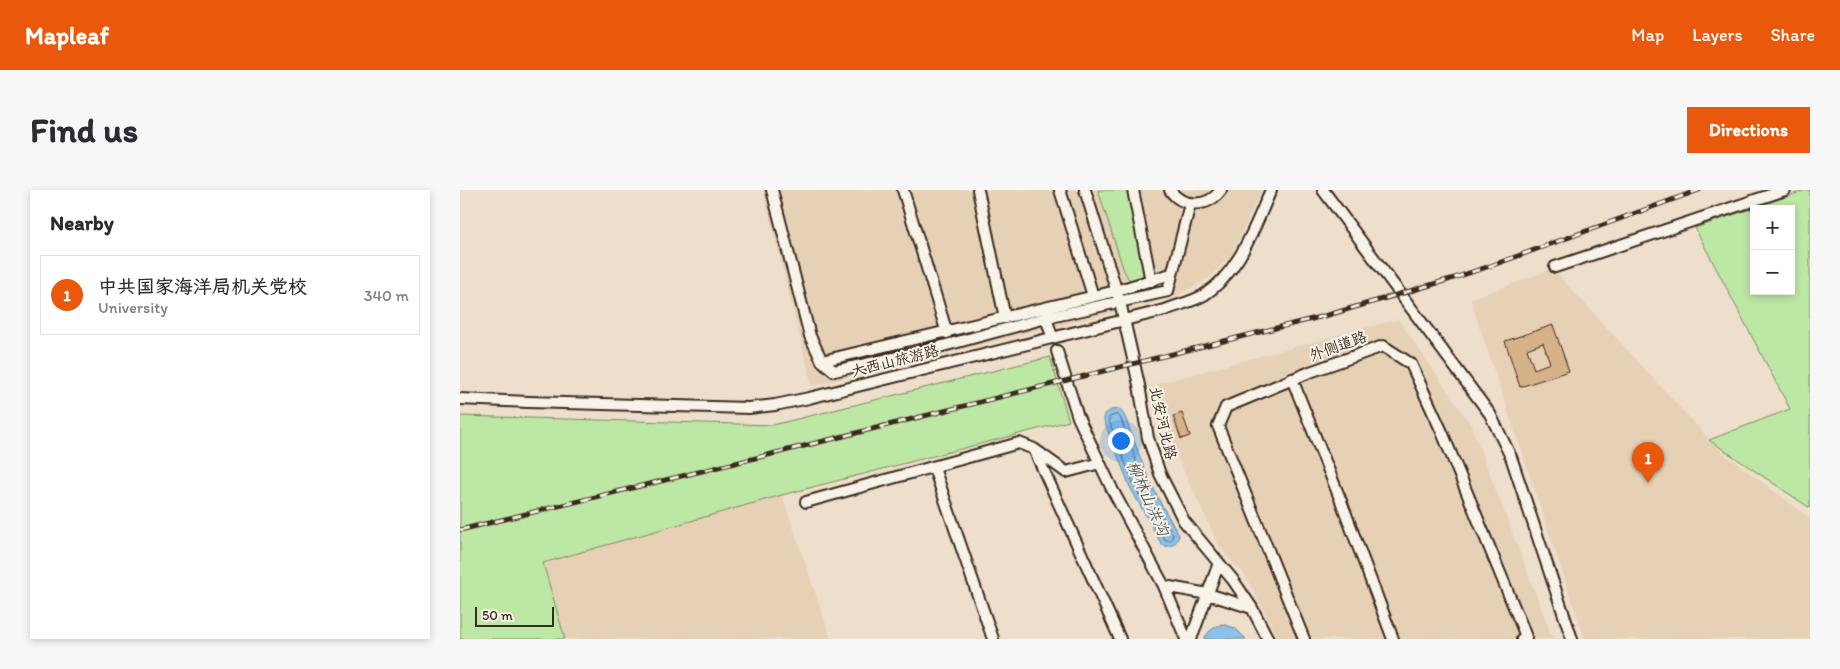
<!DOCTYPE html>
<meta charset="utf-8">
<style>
:root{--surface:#fff;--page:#f7f7f7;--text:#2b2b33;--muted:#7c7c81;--line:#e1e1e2;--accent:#ea580c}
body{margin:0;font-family:Itim,"LXGW WenKai TC",sans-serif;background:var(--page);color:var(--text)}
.controls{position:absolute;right:15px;top:15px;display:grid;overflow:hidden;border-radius:0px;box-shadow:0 2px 8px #0003}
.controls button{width:45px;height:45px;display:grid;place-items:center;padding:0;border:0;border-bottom:1px solid var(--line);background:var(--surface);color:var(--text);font:25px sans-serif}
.scale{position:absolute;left:15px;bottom:12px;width:79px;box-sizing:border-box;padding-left:5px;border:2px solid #3b2a1e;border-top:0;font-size:14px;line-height:18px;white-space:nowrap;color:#3b2a1e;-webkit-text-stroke:4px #f7f3e8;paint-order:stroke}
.you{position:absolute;left:660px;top:250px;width:18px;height:18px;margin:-12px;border:4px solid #fff;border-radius:50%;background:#1a73e8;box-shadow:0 0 0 8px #1a73e833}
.badge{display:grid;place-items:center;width:32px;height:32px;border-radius:50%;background:var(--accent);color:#fff;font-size:16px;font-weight:700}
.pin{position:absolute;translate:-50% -41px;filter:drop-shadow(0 1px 2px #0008)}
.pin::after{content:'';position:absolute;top:26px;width:18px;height:15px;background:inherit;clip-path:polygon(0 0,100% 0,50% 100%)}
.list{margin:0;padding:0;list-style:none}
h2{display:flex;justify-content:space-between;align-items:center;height:65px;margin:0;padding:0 20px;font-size:21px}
h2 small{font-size:16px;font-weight:400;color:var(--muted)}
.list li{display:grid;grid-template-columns:32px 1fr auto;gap:15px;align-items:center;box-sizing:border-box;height:80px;margin:0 10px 10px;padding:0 10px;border:1px solid var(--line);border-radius:0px}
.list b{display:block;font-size:19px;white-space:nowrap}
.list p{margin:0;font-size:16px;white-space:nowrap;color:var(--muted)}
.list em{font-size:16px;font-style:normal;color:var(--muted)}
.map{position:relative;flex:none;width:1350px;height:449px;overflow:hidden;border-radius:0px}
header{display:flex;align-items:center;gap:30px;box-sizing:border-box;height:70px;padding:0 25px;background:var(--accent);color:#fff}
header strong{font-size:24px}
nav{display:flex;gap:28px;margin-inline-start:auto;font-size:18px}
.intro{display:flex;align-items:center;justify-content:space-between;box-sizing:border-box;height:120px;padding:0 30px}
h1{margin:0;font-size:35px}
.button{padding:12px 22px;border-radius:0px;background:var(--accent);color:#fff;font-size:18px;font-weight:700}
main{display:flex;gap:30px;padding:0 30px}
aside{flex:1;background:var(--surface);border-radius:0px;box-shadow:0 2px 8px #0003}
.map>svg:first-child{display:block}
</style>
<header>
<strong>Mapleaf</strong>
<nav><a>Map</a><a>Layers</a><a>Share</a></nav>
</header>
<div class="intro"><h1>Find us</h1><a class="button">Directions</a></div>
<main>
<aside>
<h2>Nearby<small></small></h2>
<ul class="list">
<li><span class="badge">1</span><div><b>中共国家海洋局机关党校</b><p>University</p></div><em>340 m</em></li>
</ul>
</aside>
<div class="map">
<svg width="1350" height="449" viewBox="0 0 1350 449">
<rect width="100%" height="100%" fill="#eddfcb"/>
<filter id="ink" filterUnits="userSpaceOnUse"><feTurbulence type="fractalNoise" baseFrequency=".02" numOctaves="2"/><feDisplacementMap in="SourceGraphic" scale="10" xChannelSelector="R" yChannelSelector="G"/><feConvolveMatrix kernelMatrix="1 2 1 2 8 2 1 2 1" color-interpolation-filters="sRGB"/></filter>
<g filter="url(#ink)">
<path fill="#e6d1b7" d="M303,0H802L772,65L749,88L712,108L352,196Z
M1093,79L1258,259L1350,328V449H1125L1010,109Z
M938,129L1011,235L1093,449H818L785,385L759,356L707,245L697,194Z
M322,305L371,449H105L82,374Z"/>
<path fill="#bde7a4" stroke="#7c8861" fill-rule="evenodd" d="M638,0H668L684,80L683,85L675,92L670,91L664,81Z
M1346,0H1350V318L1249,250L1330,219L1235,38ZM1294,19H1331V101H1294Z
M590,167L609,231L322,305L83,373L105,449H0V226L313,235Z"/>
<path fill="#8dc1ea" stroke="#6c8598" d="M660,219L665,227L685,280L700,312L719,345C717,353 711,359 702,355L670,297L644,231V225L651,220Z
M762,434L775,438L786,449H744C748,441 754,437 762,434Z"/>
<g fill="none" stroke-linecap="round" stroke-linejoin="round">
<path stroke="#5c6670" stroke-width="1" d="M654,225H658L661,229L680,282L695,314L713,345L711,350H705L674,295L649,231V228Z"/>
</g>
<path fill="#d7b188" stroke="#3b2a1e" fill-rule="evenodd" d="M1093,135L1109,181L1060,197L1045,151ZM1083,153L1090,173L1074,179L1067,159Z
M722,223L730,246L721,249L713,226Z"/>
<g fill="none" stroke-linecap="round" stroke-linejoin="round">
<defs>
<path id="minor" d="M312,0L350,146L362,171L374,181L457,163L586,128L708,101L730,14
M443,0L487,143
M518,0L545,128
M600,0L633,106
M625,0L660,112L679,195L688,248L700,284L724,331L773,390L792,418L808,449
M673,0L691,91
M710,0C722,18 748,18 761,0
M863,0L1030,224L1051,267L1112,449
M1095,77L1325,0
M586,128L591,143
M597,161L618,227L652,299L704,396L726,449
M362,171L656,101L711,84
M832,189L881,311L933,449
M0,209L68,212L289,218L315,215L349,208L705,120C717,115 732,112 744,105C780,82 794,37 811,0
M574,259L606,282L640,273
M474,278L533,449
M346,312L559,253L574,259L660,449
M704,396L748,404L792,418
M731,449L759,373
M844,449L758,236L766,217L850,182L923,156L951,174L982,242L1061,434L1066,447L1062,449"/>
</defs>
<use href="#minor" stroke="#3b2a1e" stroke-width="14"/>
<use href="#minor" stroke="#f7f3e8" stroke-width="10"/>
<defs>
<path id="rail" d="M0,340L312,264L868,125L991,89L1033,75L1239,0"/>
</defs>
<use href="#rail" stroke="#3b2a1e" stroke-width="5"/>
<use href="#rail" stroke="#f7f3e8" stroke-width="3" stroke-dasharray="9" stroke-linecap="butt"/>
</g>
</g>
<g text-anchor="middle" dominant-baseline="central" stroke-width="4" stroke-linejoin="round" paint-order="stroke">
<g font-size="15" fill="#3b2a1e" stroke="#f7f3e8">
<text transform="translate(878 156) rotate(-20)">外侧道路</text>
<text transform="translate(435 171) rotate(-14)">大西山旅游路</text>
<text transform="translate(703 233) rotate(77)">北安河北路</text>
</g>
<g font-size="16" font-style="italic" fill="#54575b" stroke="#f7f3e8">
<text transform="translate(688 308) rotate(66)">柳林山洪沟</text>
</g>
</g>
</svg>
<div class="controls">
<button>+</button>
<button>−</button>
</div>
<div class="scale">50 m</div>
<div class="you"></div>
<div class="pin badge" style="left:1188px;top:293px">1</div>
</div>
</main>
